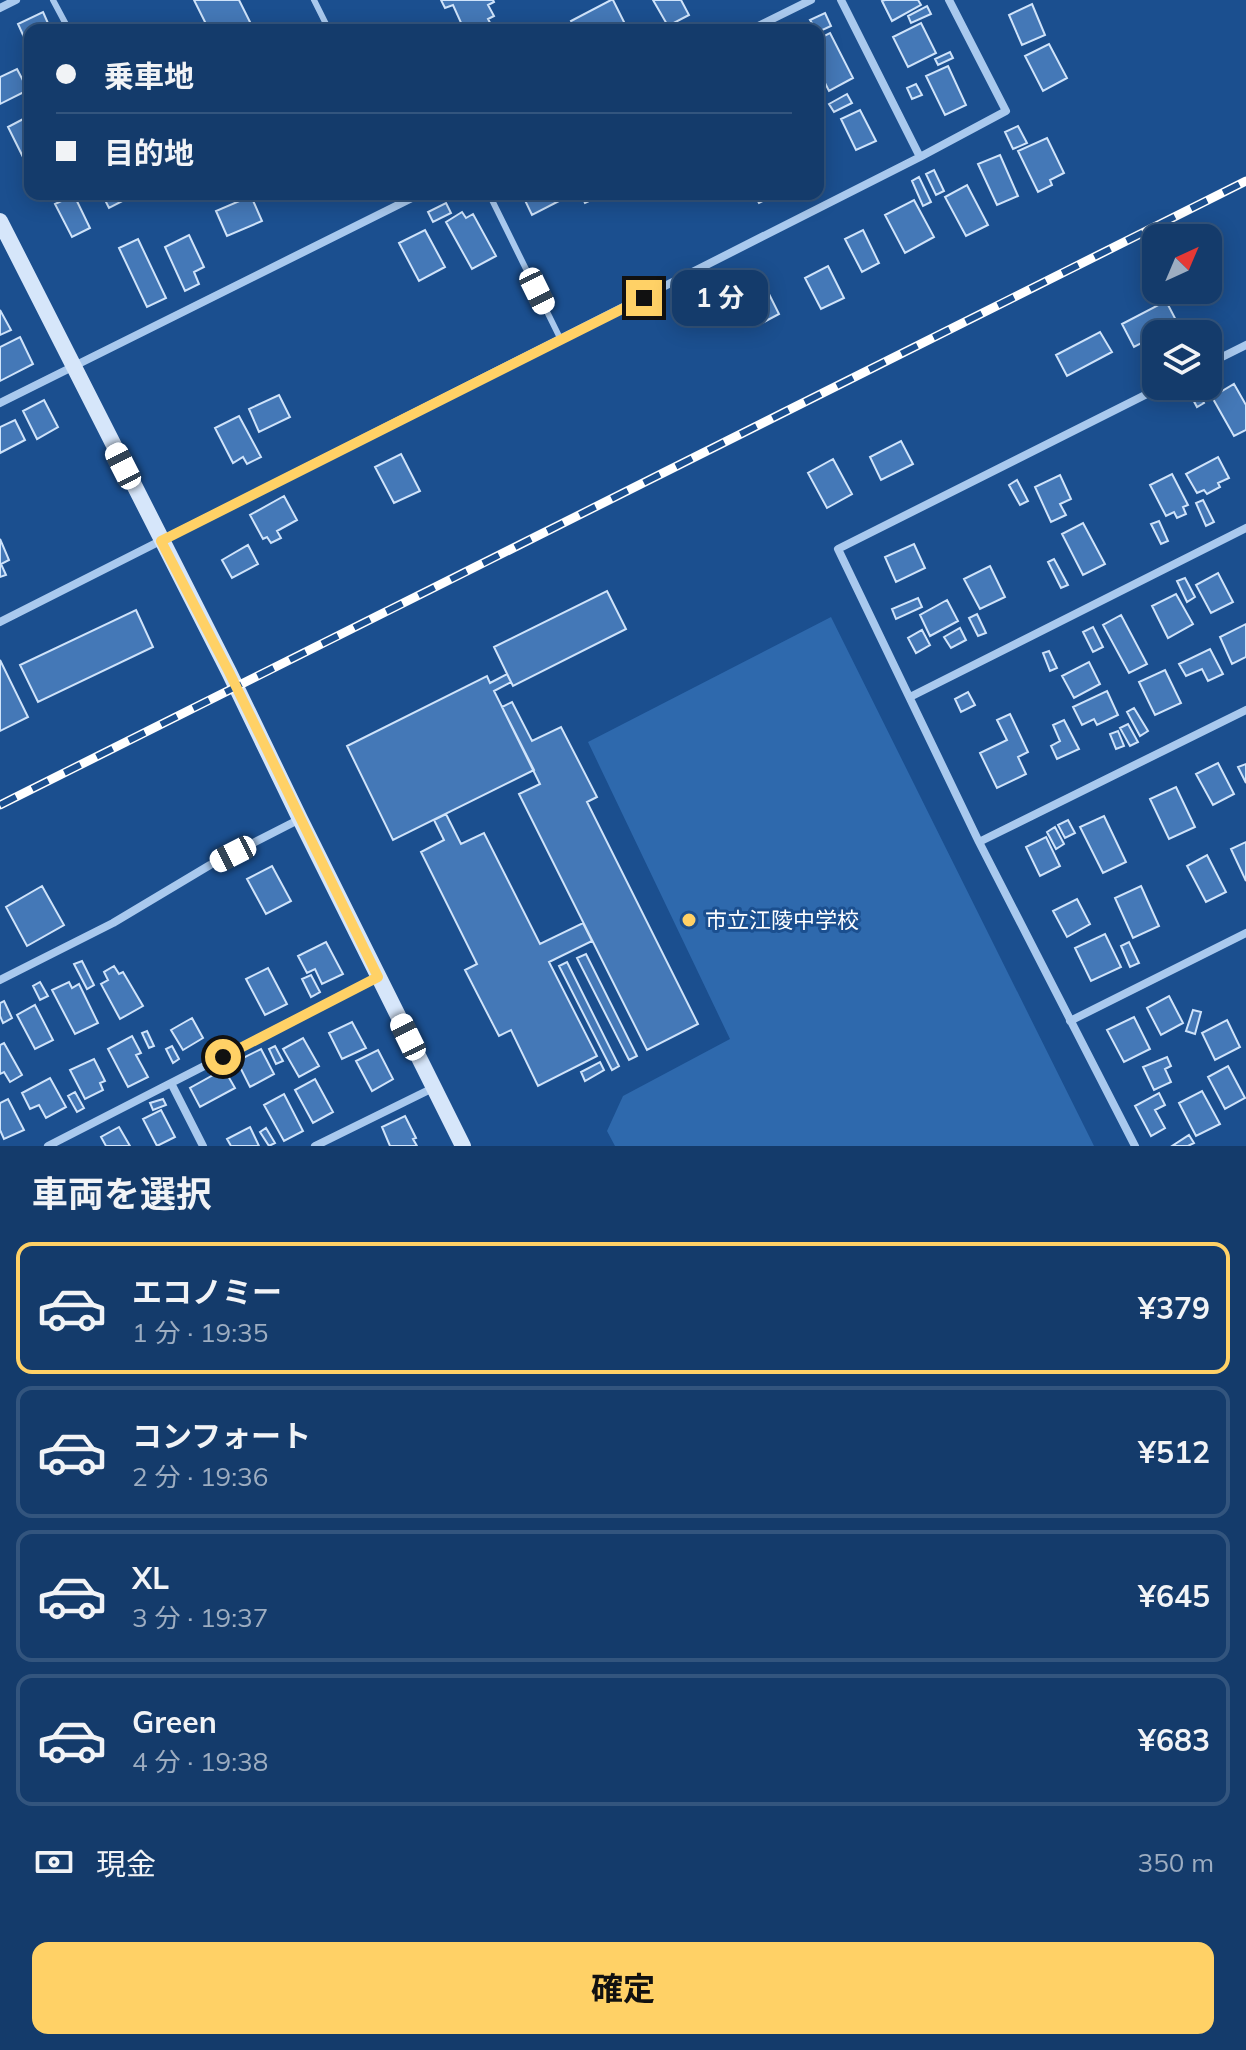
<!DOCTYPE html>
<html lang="ja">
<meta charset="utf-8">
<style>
:root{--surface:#143b6b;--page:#1d4271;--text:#f1f3f6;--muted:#9dadc1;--line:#33557e;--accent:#ffd166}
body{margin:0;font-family:Mulish,"Noto Sans JP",sans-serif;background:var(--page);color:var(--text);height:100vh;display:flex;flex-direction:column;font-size:30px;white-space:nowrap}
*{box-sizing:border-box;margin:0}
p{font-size:26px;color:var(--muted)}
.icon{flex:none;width:44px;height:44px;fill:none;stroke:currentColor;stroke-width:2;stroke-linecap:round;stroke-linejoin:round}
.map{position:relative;height:1146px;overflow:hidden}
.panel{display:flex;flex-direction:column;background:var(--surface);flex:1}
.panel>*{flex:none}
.guide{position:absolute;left:24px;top:24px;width:800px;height:176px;border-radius:16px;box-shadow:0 4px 20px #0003,0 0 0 2px var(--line);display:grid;align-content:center;height:176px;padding:0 32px;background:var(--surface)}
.needle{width:52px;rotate:44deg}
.fabs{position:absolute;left:1142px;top:224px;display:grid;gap:16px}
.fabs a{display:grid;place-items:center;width:80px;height:80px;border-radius:16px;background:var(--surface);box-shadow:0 4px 20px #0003,0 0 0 2px var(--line);font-size:40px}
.end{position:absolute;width:36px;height:36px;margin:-18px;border:10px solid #ffd166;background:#111;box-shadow:0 0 0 4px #111}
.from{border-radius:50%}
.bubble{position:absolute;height:56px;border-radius:16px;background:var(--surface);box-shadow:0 4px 20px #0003,0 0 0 2px var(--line);font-size:26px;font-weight:700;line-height:56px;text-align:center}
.car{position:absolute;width:24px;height:48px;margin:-24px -12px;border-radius:10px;box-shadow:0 0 6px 2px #0007;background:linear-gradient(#fff 24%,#345 0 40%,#fff 0 76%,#345 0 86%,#fff 0)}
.guide b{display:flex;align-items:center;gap:28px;height:76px;font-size:30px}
.guide b+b{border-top:2px solid var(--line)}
.guide i{width:20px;height:20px;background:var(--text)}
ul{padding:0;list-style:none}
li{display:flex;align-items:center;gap:24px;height:132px;margin:0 16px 12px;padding:0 16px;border:4px solid var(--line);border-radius:16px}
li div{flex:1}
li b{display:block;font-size:30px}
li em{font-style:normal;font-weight:700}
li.selected{border-color:var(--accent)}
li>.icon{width:72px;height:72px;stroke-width:1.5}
h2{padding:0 32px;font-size:36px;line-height:96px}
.pay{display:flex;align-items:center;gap:20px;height:88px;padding:0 32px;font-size:30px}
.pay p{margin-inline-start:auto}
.primary-button{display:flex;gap:16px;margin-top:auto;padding:16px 32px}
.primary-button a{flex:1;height:92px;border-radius:16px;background:var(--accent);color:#111;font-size:32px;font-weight:700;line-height:92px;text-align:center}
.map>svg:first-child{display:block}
.green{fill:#2e69ad}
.building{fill:#4478b7;stroke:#cfe3fa;stroke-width:2}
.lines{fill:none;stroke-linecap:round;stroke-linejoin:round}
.lane{stroke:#a9c9ee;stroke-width:6}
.street{stroke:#a9c9ee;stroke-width:8}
.secondary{stroke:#d6e6fa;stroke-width:16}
.rail-casing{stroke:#fff;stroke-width:9}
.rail{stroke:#1b4f8f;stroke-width:6;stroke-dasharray:18;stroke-linecap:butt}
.route{stroke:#ffd166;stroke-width:10}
.poi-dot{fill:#ffd166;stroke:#1b4f8f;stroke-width:3}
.labels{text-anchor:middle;stroke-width:6;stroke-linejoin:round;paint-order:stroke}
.poi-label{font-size:22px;fill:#fff;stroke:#1b4f8f;text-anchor:start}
</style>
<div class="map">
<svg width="1246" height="1146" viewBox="0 0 1246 1146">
<rect width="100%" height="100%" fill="#1b4f8f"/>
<path class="green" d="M 831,617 L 1094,1146 L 615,1146 L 607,1131 L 623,1096 L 730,1039 L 588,742 Z"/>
<path class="building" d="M 194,0 L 239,0 L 254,30 L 209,30 Z
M 441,0 L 493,0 L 494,2 L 488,5 L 494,16 L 488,19 L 494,30 L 458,30 L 463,27 L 453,5 L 445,8 Z
M 611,0 L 613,0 L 628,30 L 576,30 L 571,21 Z
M 653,0 L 681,0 L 689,15 L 668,26 Z
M 885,0 L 918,0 L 921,5 L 892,21 L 882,1 Z
M 1032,4 L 1045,35 L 1022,45 L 1009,15 Z
M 927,6 L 931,14 L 911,23 L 908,16 Z
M 43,12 L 51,30 L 30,30 L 29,48 L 18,24 Z
M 825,13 L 831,26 L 818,32 L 810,20 Z
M 921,23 L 936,53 L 908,67 L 893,37 Z
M 830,33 L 853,78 L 829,91 L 818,69 L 818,39 Z
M 1049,44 L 1067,78 L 1043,91 L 1025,56 Z
M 950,52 L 953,58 L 938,65 L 935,59 Z
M 948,66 L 966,105 L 945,115 L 926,76 Z
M 17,69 L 28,90 L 0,104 L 0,77 Z
M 916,84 L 922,95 L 912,99 L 907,88 Z
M 847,94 L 852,103 L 834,112 L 829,104 Z
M 860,110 L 876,141 L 856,150 L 841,119 Z
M 29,116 L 30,153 L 23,157 L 8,127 Z
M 1018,126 L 1027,143 L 1013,149 L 1005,132 Z
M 1047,138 L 1064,173 L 1050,180 L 1052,185 L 1038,192 L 1018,151 Z
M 1000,155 L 1018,196 L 997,205 L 978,164 Z
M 934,170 L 944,191 L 936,195 L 926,174 Z
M 919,177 L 931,202 L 923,206 L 912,181 Z
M 967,185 L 988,225 L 966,236 L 945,197 Z
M 102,194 L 136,194 L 109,208 Z
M 522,194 L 558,194 L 561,200 L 532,215 Z
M 581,194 L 604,194 L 585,203 Z
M 754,194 L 777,194 L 759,203 Z
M 74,195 L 90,228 L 72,237 L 55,204 Z
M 251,196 L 262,221 L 227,236 L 216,211 Z
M 914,200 L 934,237 L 905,253 L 885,215 Z
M 446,203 L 451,213 L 433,222 L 428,212 Z
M 462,212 L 466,218 L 473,214 L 496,256 L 472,269 L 446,222 Z
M 425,230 L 445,267 L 419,281 L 399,243 Z
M 863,230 L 879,263 L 862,272 L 845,239 Z
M 189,235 L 204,267 L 194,272 L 199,284 L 185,291 L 165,247 Z
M 138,239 L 166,298 L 147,307 L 119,248 Z
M 828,266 L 844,298 L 821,309 L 805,278 Z
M 764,284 L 779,314 L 762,323 L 747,293 Z
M 1166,301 L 1178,324 L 1134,347 L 1122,324 Z
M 0,310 L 11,330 L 0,335 Z
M 1100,332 L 1112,352 L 1067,376 L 1056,355 Z
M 20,337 L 33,364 L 0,381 L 0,347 Z
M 1234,384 L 1246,405 L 1246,430 L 1234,436 L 1212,397 Z
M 1195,388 L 1204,403 L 1197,407 L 1189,392 Z
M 279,395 L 290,417 L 259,432 L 249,409 Z
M 44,400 L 58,427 L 37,439 L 23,411 Z
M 239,416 L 261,457 L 247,464 L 243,457 L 233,463 L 215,428 Z
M 15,420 L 25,440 L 0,453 L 0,427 Z
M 901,441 L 913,464 L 881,480 L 870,457 Z
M 401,454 L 420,491 L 394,503 L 375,467 Z
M 1218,457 L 1229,478 L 1218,483 L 1220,487 L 1207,494 L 1204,490 L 1197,493 L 1186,474 Z
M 833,459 L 852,494 L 827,508 L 808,473 Z
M 1172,474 L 1188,505 L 1183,507 L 1186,514 L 1177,518 L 1174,512 L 1166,516 L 1150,485 Z
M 1060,475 L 1071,499 L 1060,504 L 1066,515 L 1051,522 L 1035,487 Z
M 1017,480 L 1028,501 L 1020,505 L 1009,485 Z
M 284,496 L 297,520 L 277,531 L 281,538 L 271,543 L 267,537 L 263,539 L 250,515 Z
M 1203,500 L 1214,522 L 1206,526 L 1196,503 Z
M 1159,521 L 1168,541 L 1161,544 L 1151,524 Z
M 1083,523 L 1105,564 L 1083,575 L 1062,534 Z
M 0,539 L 9,560 L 1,564 L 6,575 L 0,577 Z
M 914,544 L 925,568 L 896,582 L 885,557 Z
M 248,545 L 258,564 L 232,578 L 222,560 Z
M 1054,559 L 1068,585 L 1061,588 L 1048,562 Z
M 990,566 L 1005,597 L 980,609 L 964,579 Z
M 1218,573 L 1233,602 L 1211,613 L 1196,585 Z
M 1185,578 L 1195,597 L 1187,602 L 1177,581 Z
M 607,591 L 626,629 L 513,686 L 494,647 Z
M 1176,594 L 1193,624 L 1168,638 L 1152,606 Z
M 918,598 L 922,607 L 896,619 L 892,609 Z
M 947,600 L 958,621 L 930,636 L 920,615 Z
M 136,610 L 153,647 L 38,702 L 20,665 Z
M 977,614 L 986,633 L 978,636 L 969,618 Z
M 1121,615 L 1147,664 L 1129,673 L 1103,625 Z
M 1246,624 L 1246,657 L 1232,664 L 1220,637 Z
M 1093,627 L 1103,647 L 1093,652 L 1083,632 Z
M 960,628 L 966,640 L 951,648 L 944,637 Z
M 922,630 L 930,645 L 916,653 L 908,638 Z
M 1210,649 L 1223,674 L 1208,681 L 1202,669 L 1186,676 L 1179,664 Z
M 1049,651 L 1057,668 L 1050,671 L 1043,653 Z
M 0,660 L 28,717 L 0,731 Z
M 1089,662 L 1100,684 L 1074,698 L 1062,676 Z
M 1165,670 L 1181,703 L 1155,715 L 1139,682 Z
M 507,674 L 511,682 L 494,691 L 534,770 L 393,840 L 347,746 L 487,676 L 490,683 Z
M 1107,691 L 1118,715 L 1097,725 L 1094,719 L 1082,725 L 1073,707 Z
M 968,692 L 975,705 L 961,712 L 955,699 Z
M 512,702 L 532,741 L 561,727 L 597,797 L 587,802 L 698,1024 L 647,1050 L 519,794 L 540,784 L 502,707 Z
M 1134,708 L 1148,731 L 1140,736 L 1127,712 Z
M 1010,714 L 1028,752 L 1018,757 L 1026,774 L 997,788 L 980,753 L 1007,740 L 997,720 Z
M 1064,720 L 1079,749 L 1057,759 L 1051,746 L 1060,741 L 1053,725 Z
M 1128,724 L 1138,742 L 1130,746 L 1120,728 Z
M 1118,731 L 1124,746 L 1116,749 L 1110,734 Z
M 1218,763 L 1234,794 L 1213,805 L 1196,774 Z
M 1246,764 L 1246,783 L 1238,767 Z
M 1176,787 L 1195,827 L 1169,839 L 1150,799 Z
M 446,814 L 461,844 L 484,833 L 540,944 L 583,923 L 592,941 L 549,962 L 597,1056 L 538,1086 L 511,1030 L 499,1036 L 465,970 L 477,964 L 421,852 L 444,840 L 434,820 Z
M 1104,816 L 1126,862 L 1103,873 L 1080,827 Z
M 1068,820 L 1075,833 L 1065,838 L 1058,825 Z
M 1055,827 L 1064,844 L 1056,849 L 1047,832 Z
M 1046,837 L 1060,866 L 1040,876 L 1026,847 Z
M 1246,842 L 1246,881 L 1231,849 Z
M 1207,855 L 1226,892 L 1206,902 L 1187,866 Z
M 272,866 L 291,901 L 266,914 L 247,879 Z
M 42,886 L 64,925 L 27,946 L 6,907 Z
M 1141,886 L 1159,926 L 1133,938 L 1115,898 Z
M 1077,899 L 1090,924 L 1067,937 L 1053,911 Z
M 1105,934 L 1121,967 L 1091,981 L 1075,948 Z
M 326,942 L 343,974 L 322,984 L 315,969 L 307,973 L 298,956 Z
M 1129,942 L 1139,963 L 1130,967 L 1121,946 Z
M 586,954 L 637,1056 L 629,1060 L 577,958 Z
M 82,961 L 94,985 L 87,989 L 74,964 Z
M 567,962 L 619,1066 L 612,1070 L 559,966 Z
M 114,966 L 119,974 L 123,972 L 143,1006 L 120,1019 L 101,984 L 108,980 L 104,972 Z
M 268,968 L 287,1004 L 265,1015 L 246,979 Z
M 311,975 L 320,992 L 311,997 L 302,979 Z
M 40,982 L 48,996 L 40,1000 L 33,986 Z
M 69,982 L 72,988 L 79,984 L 98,1023 L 75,1034 L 52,990 Z
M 1169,996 L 1183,1023 L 1161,1035 L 1147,1008 Z
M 4,1001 L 12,1018 L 3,1023 L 0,1016 L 0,1003 Z
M 35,1005 L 53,1040 L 35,1049 L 17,1015 Z
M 1193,1010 L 1201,1012 L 1195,1034 L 1186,1031 Z
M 1134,1017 L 1150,1049 L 1124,1062 L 1107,1030 Z
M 192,1018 L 203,1038 L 183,1050 L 171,1030 Z
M 1227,1020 L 1240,1047 L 1215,1060 L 1202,1033 Z
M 352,1022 L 366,1048 L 342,1059 L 329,1033 Z
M 147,1031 L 154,1046 L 149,1048 L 142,1033 Z
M 132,1036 L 141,1053 L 136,1055 L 148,1077 L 128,1087 L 108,1049 Z
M 303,1038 L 319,1066 L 299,1077 L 283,1049 Z
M 4,1043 L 22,1075 L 10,1082 L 4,1072 L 0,1074 L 0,1045 Z
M 172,1046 L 179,1059 L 173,1063 L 166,1049 Z
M 275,1046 L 283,1061 L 276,1064 L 269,1049 Z
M 261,1049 L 274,1074 L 250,1087 L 237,1061 Z
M 378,1050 L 393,1079 L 372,1091 L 356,1061 Z
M 1167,1057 L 1171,1066 L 1165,1069 L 1171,1082 L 1154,1090 L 1143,1067 Z
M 94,1059 L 105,1081 L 100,1083 L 103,1090 L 85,1099 L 70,1070 Z
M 600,1062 L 604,1070 L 585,1081 L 581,1072 Z
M 1228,1066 L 1245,1098 L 1225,1109 L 1208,1077 Z
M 224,1069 L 235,1088 L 200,1107 L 190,1088 Z
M 50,1078 L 66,1107 L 46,1118 L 39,1105 L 30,1109 L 22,1093 Z
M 315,1079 L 333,1112 L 313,1123 L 295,1090 Z
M 1202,1091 L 1220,1124 L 1196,1136 L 1179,1103 Z
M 75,1092 L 84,1108 L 77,1112 L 68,1096 Z
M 1159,1093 L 1165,1105 L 1155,1110 L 1165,1128 L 1151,1136 L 1135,1106 Z
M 284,1094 L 303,1131 L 284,1141 L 264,1105 Z
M 8,1099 L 24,1130 L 4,1139 L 0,1130 L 0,1103 Z
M 163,1099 L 166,1105 L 153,1110 L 150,1103 Z
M 161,1110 L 175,1137 L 157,1146 L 143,1119 Z
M 405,1116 L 416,1138 L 413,1139 L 417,1146 L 390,1146 L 382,1127 Z
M 119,1127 L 130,1146 L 106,1146 L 101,1137 Z
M 250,1127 L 259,1146 L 231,1146 L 227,1139 Z
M 266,1128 L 275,1143 L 269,1146 L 260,1132 Z
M 1189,1135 L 1194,1143 L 1188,1146 L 1172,1146 Z"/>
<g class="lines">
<path class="lane" d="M 53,0 L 69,30
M 314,0 L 329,30
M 489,194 L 561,340"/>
<path class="street" d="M 0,8 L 16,0
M 750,30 L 811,0
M 920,157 L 1006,111 L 949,0
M 1208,364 L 1246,345
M 0,403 L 420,194
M 0,622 L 920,157 L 841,0
M 910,697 L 1246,528
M 979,842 L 1246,710
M 0,980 L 113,923 L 210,865 L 300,819
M 1070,1021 L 1246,933
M 171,1083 L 203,1146
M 48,1146 L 378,977
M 315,1146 L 433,1088
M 1135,1146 L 979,842 L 838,549 L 1163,386"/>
<path class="secondary" d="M 0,221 L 229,672 L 300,819 L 463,1146"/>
<defs>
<path id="rail" d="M 0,805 L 1246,181"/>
</defs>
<use href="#rail" class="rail-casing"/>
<use href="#rail" class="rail"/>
</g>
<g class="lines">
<path class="route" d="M 223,1057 L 378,977 L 229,672 L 161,541 L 644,298"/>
</g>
<circle class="poi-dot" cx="689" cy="920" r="8"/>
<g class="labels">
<g class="poi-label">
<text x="705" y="928">市立江陵中学校</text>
</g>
</g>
</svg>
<div class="fabs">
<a><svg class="needle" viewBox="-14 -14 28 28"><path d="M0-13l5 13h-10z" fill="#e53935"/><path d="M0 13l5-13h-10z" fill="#9dadc1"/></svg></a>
<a><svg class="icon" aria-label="layers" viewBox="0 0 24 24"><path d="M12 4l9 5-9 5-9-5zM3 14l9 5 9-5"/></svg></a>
</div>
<i class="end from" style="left:223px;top:1057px"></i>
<i class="end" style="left:644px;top:298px"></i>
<div class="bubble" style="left:672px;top:270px;width:96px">1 分</div>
<i class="car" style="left:537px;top:291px;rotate:154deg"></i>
<i class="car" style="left:123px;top:466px;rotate:333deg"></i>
<i class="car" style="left:233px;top:854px;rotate:243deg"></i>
<i class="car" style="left:408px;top:1037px;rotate:334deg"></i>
<div class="guide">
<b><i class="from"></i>乗車地</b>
<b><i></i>目的地</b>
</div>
</div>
<section class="panel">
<h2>車両を選択</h2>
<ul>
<li class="selected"><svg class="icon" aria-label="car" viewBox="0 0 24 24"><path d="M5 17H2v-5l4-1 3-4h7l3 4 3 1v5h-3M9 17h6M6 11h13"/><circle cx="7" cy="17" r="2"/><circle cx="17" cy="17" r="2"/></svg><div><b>エコノミー</b><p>1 分 · 19:35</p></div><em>¥379</em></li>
<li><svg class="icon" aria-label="car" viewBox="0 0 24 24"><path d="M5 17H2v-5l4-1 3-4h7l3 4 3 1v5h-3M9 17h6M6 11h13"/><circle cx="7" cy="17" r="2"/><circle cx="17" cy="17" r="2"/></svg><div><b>コンフォート</b><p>2 分 · 19:36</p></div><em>¥512</em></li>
<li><svg class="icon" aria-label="car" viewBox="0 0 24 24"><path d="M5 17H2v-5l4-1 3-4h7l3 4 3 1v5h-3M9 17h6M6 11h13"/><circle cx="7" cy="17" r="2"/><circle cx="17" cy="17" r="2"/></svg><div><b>XL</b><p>3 分 · 19:37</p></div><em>¥645</em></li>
<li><svg class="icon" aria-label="car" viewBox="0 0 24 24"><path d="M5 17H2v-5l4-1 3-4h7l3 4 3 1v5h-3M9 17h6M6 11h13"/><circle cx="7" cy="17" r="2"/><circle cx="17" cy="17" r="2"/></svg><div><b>Green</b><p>4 分 · 19:38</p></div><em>¥683</em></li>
</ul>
<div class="pay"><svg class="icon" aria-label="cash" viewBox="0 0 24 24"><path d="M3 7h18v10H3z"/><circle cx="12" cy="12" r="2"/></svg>現金<p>350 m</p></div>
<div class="primary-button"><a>確定</a></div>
</section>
